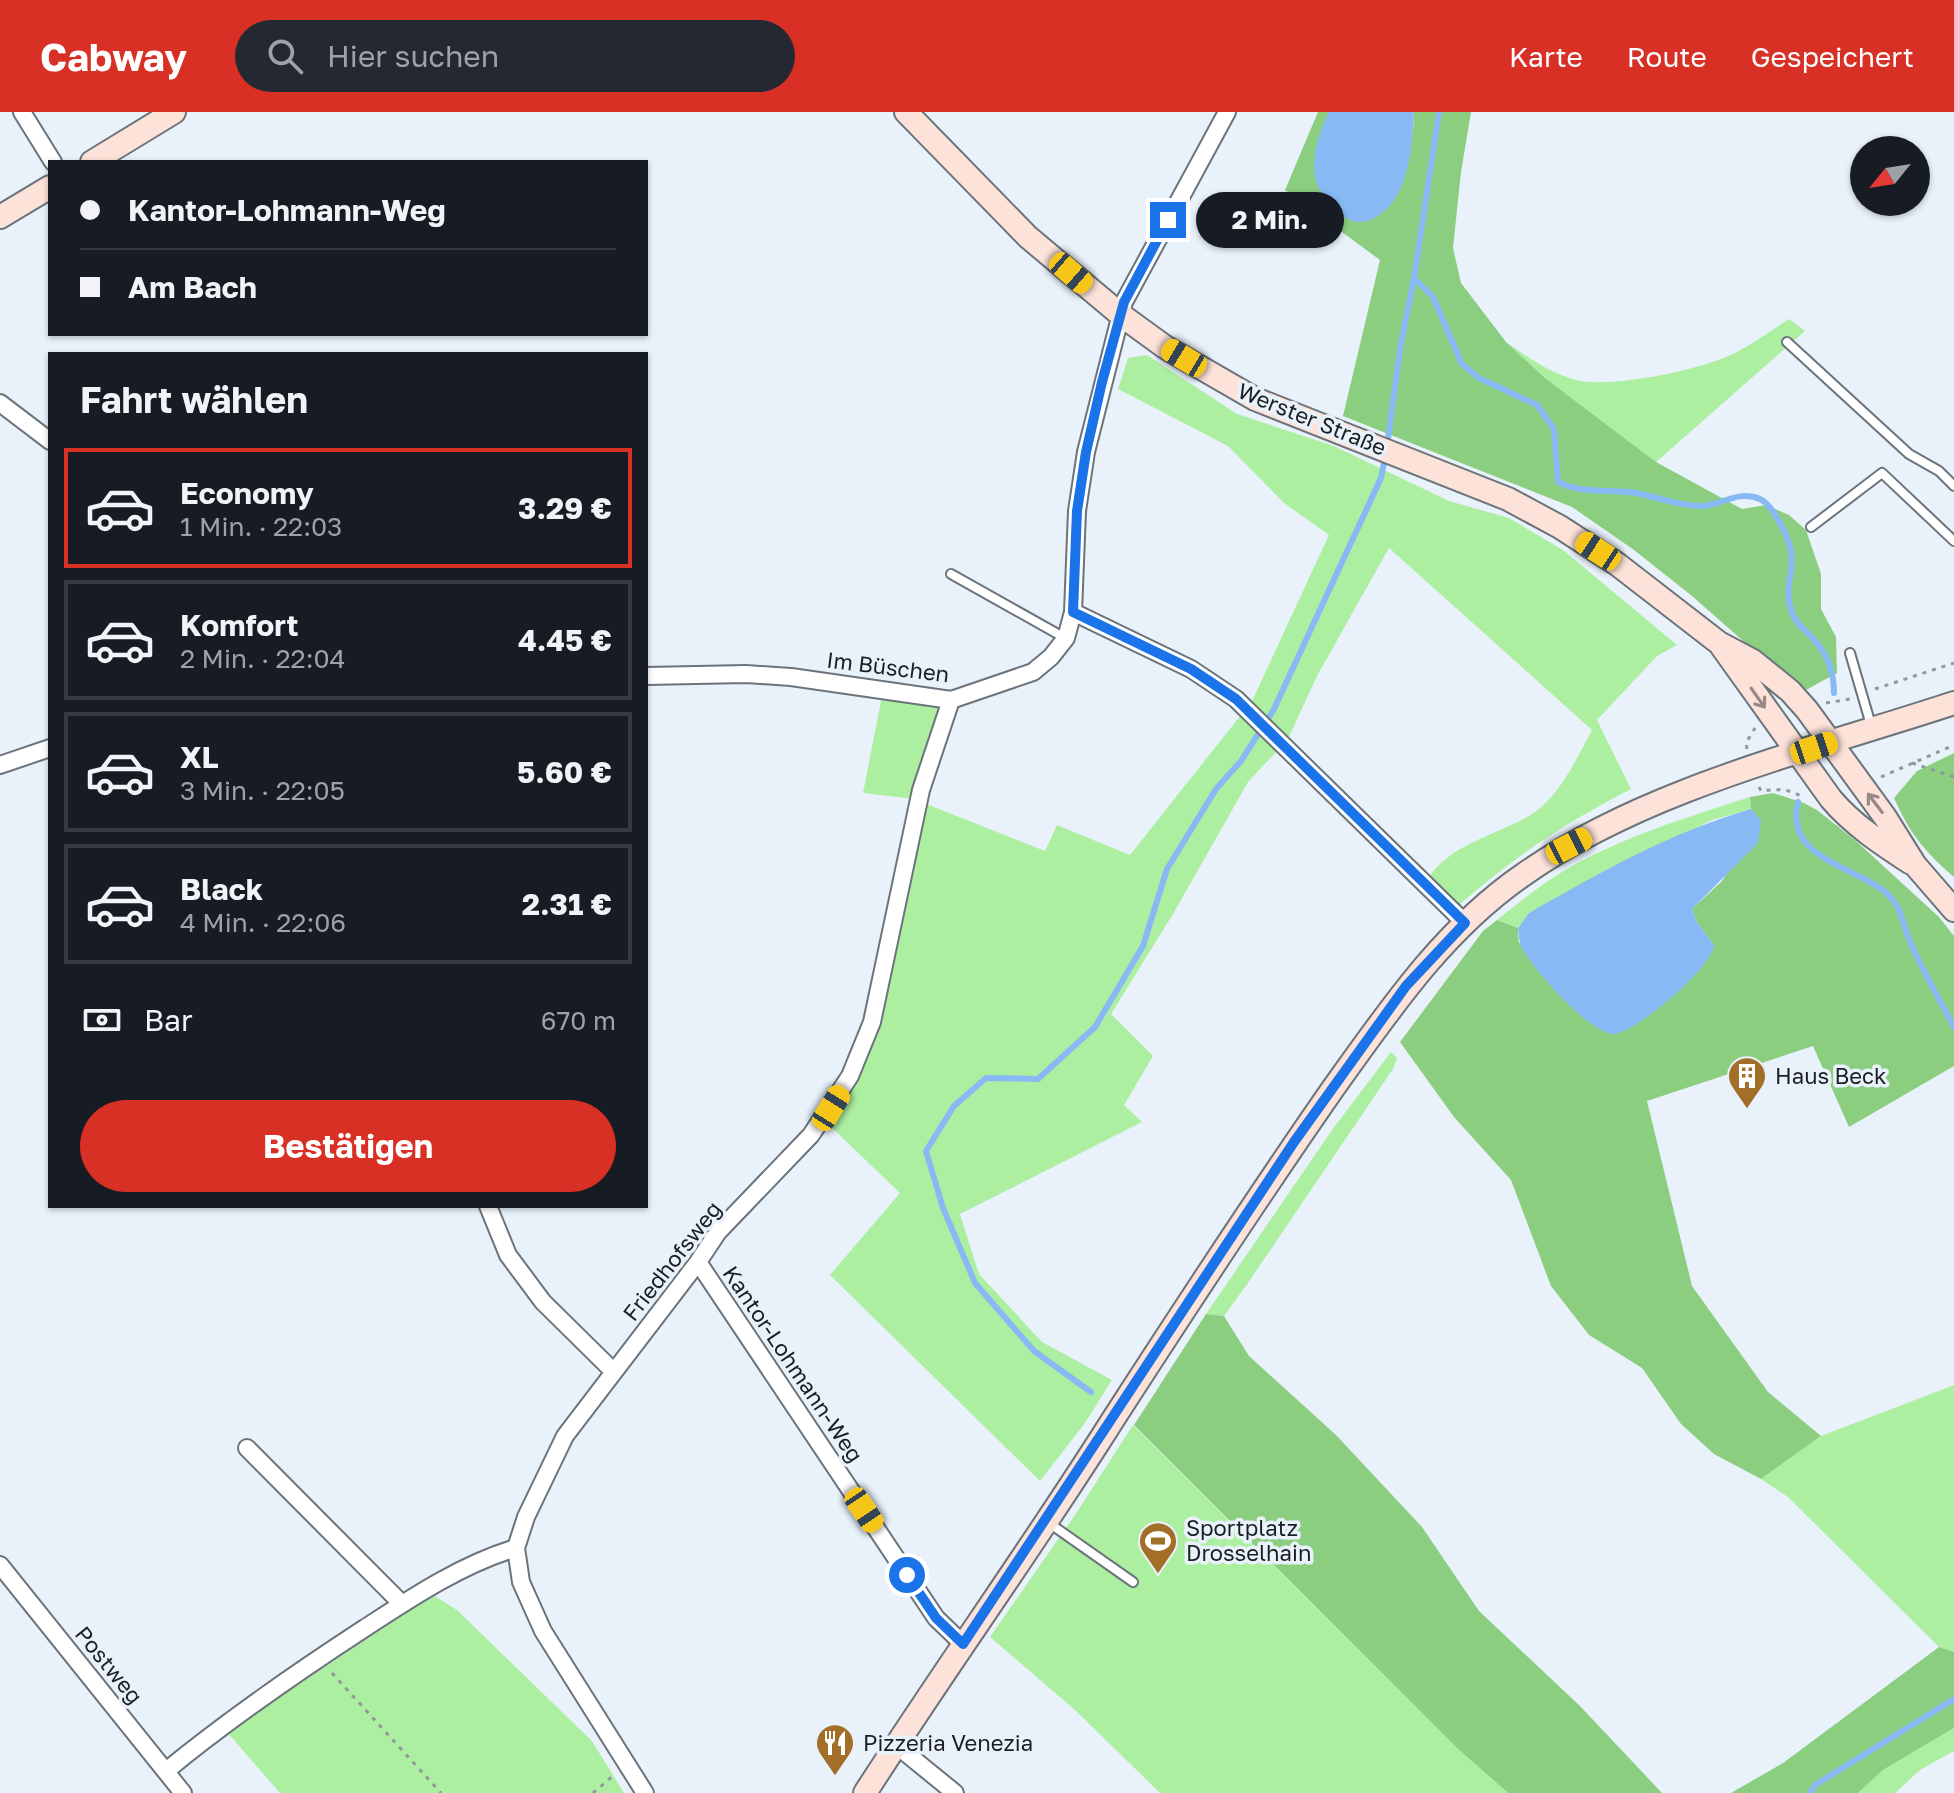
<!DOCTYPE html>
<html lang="de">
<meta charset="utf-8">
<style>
:root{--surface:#171b24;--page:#242831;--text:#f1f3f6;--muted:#9ea1a6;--line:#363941;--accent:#d93025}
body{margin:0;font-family:"Golos Text",sans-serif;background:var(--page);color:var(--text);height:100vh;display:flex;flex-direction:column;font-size:30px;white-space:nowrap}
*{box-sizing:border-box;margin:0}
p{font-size:26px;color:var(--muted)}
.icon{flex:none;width:44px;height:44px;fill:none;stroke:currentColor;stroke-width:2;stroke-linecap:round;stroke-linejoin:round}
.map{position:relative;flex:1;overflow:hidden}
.details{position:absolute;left:48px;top:240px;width:600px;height:856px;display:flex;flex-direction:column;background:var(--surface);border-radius:0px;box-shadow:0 2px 6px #0004}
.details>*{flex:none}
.banner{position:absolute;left:48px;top:48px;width:600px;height:176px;border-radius:0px;box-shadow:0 2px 6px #0004;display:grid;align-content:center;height:176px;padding:0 32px;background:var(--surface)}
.needle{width:52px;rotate:240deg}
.controls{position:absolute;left:1850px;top:24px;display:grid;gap:16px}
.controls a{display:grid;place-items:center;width:80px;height:80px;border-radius:50%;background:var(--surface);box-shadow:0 2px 6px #0004;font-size:40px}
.end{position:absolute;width:36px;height:36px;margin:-18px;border:10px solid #1a73e8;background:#fff;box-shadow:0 0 0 4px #fff}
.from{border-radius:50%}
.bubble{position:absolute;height:56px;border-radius:28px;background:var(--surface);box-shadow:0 2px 6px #0004;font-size:26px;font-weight:700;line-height:56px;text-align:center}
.car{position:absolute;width:24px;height:48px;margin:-24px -12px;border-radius:10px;box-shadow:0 0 6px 2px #0007;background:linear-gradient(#f5c518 24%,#345 0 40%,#f5c518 0 76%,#345 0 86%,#f5c518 0)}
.banner b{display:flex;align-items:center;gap:28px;height:76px;font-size:30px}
.banner b+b{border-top:2px solid var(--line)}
.banner i{width:20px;height:20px;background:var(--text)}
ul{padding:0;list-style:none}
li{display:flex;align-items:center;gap:24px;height:120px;margin:0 16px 12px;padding:0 16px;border:4px solid var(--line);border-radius:0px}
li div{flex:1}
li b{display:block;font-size:30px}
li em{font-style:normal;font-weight:700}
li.selected{border-color:var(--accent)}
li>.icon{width:72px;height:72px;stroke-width:1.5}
h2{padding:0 32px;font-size:36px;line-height:96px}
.pay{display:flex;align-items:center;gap:20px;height:88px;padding:0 32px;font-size:30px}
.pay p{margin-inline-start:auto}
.primary-button{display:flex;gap:16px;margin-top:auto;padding:16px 32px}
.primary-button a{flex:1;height:92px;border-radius:48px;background:var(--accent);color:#fff;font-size:32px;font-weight:700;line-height:92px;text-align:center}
header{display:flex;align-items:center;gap:48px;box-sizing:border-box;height:112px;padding:0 40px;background:var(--accent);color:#fff}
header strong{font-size:38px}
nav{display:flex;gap:44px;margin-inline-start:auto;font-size:28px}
.search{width:560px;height:72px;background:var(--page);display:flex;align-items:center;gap:20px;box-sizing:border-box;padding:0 28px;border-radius:44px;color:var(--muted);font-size:30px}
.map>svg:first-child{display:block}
.green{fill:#adefa1}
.forest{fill:#8cce80}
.water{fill:#87baf5}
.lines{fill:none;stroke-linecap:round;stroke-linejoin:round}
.stream{stroke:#87baf5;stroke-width:6}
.lane-casing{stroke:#6b737b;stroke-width:12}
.street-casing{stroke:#6b737b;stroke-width:20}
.secondary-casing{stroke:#6b737b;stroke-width:26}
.path{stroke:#91979e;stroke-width:3;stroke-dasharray:4 6;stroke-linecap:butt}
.lane{stroke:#fff;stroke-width:8}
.street{stroke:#fff;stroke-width:16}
.secondary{stroke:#fce2d8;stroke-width:22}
.oneway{stroke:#978a86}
.route{stroke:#1a73e8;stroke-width:10}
.labels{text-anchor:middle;stroke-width:7;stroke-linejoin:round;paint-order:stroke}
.street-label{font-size:22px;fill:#1b1e22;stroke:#e9f2fb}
.poi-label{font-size:22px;fill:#1b1e22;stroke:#e9f2fb;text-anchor:start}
</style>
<header>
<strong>Cabway</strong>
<div class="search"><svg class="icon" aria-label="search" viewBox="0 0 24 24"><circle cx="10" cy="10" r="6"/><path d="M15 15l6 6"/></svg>Hier suchen</div>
<nav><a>Karte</a><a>Route</a><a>Gespeichert</a></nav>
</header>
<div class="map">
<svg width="1954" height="1681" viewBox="0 0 1954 1681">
<rect width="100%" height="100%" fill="#e9f2fb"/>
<path class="green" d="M 1789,207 L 1805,219 L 1656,350 L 1545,266 L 1506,230 C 1528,245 1549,261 1576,268 C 1611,277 1705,257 1737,240 C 1755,230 1772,218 1789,207 Z
M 1147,243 L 1237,302 L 1334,334 L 1449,389 L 1509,406 L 1563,438 L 1677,533 L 1657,544 L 1597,608 L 1631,677 C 1565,711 1515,744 1459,793 L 1429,765 C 1454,729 1501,723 1535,700 C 1561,681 1577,646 1592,618 L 1389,436 L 1317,564 L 1288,627 L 1248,670 L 1173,802 L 1111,902 L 1153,944 L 1124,993 L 1142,1010 L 960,1102 L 979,1162 L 1042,1230 L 1112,1268 L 1085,1311 L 1040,1369 L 830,1163 L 900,1081 L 828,1012 L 856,967 L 915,687 L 863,681 L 882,584 L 947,592 L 916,688 L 1045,739 L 1057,713 L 1130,743 L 1252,589 L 1329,423 L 1284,391 L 1228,334 L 1118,277 L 1128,246 Z
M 1750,685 L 1751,697 L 1712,708 L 1529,801 L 1518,816 L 1497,808 C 1524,786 1552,764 1583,748 C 1636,721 1693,703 1750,685 Z
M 1391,940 L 1397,946 L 1393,957 L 1248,1171 L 1224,1204 L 1206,1202 L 1332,1018 Z
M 1954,1273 L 1954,1540 L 1939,1535 L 1788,1385 L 1761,1367 L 1821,1324 Z
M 1133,1313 L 1457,1636 L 1508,1681 L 1160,1681 L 1075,1598 L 990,1525 L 1077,1400 Z
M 433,1483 L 457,1498 L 592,1629 L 624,1681 L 280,1681 L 227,1620 Z
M 1954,1616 L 1954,1639 L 1920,1658 L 1895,1681 L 1858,1681 L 1883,1658 Z"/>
<path class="forest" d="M 1318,0 L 1329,0 C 1317,25 1315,45 1317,72 L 1413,18 L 1414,0 L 1471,0 L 1461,60 L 1453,136 L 1461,171 L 1506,230 L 1545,266 L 1656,350 L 1742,397 L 1766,393 L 1789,403 L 1806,418 L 1821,462 L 1821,497 L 1836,525 L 1837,561 L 1806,578 L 1791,571 L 1692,484 L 1634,438 L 1572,395 L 1343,304 L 1380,148 L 1285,78 Z
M 1954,641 L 1954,765 C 1925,740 1910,722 1894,686 L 1917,659 Z
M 1773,681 L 1804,691 L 1817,698 L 1856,729 L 1939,805 L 1954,824 L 1954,954 L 1849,1015 L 1813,934 L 1647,989 L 1692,1174 L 1768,1280 L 1821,1324 L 1761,1367 L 1714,1342 L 1681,1312 L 1642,1256 L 1589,1223 L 1551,1174 L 1511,1068 L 1454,1005 L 1400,930 L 1483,819 L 1497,808 L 1518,816 L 1519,831 L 1714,833 L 1696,809 L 1692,797 L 1722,769 L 1761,709 L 1751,697 L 1750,685 Z
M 1206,1202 L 1224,1204 L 1249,1244 L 1336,1323 L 1422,1415 L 1479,1499 L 1580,1594 L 1662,1681 L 1508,1681 L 1457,1636 L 1134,1313 Z
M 1939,1535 L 1954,1540 L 1954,1616 L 1883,1658 L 1858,1681 L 1731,1681 L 1783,1651 Z"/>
<path class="water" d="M 1329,0 L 1414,0 C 1412,28 1411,60 1396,85 C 1388,99 1368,116 1350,108 C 1344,106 1337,96 1332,92 C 1327,87 1319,79 1317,72 C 1309,49 1319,20 1329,0 Z
M 1751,697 L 1761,708 L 1758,731 L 1692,797 L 1696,809 L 1714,833 C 1713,855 1637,920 1614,922 C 1591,923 1531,856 1521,834 C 1519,829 1519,823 1518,816 L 1529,801 C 1601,760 1671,720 1751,697 Z"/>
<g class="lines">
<path class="stream" d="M 1439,0 L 1414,166 L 1433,185 L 1462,252 L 1479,266 L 1537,293 L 1554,317 L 1558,370 C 1582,382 1609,377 1636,381 C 1658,385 1679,394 1701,394 C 1718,395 1738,377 1760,387 C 1771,392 1780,411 1785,421 C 1801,455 1782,468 1791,498 C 1795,512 1808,520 1817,531 C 1829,546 1834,562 1834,581
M 1387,334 L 1400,237 L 1414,166
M 1798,690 C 1784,745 1852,754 1884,779 C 1902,794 1901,807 1909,827 C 1921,857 1939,886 1954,915
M 1091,1280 L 1034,1239 L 975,1171 L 943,1096 L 926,1039 L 954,994 L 986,966 L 1038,967 L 1095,915 L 1143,834 L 1167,757 L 1216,677 L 1241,649 L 1274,597 L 1381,366 L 1385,345
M 1810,1681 L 1815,1673 L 1954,1587"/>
<defs>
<path id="lane" d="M 1787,230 L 1909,342 L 1939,359 L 1954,374
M 1811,415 L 1882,361 L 1954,429
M 951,462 L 1065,526
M 1850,541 L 1871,613
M 1049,1411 L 1133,1470"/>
<path id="street" d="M 22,0 L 53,50
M 0,291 L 50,329
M 1073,500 L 1191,557 L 1236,587 L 1465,811
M 646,564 L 746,562 L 791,565 L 951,588 L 1033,560 L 1051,545 L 1066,526 L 1073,500 L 1077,399 L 1086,340 L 1124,190 L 1227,0
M 0,653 L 50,636
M 488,1094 L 508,1143 L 543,1190 L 614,1260
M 698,1150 L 936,1506 L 963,1532
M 247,1336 L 402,1492
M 516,1436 L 521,1470 L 543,1519 L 645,1681
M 0,1453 L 183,1681
M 896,1633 L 955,1681
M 166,1659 C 229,1607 296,1561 365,1516 C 411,1486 462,1452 516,1436 L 526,1405 L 565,1324 L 698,1150 L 718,1120 L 811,1023 L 850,964 L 872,910 L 921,678 L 951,588"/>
<path id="secondary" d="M 906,0 L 1028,125 L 1121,203 L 1165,235 L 1255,287 L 1508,387 L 1560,415 L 1617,452 L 1719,531 L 1753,549 L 1790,579 L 1807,598 L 1885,705 L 1915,753 L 1954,798
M 92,50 L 174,0
M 0,105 L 50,75
M 1722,535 L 1831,687 C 1853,713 1882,732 1911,751
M 865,1681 C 946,1555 1034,1433 1114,1306 C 1185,1196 1257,1086 1332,978 C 1388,900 1442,819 1523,763 C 1646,676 1812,638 1954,591"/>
</defs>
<use href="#lane" class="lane-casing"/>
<use href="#street" class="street-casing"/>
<use href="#secondary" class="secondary-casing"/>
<path class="path" d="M 1875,577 L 1954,551
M 1826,591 L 1850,587
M 1747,637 L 1746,631 L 1755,616
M 1912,651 L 1954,665
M 1881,665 L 1954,633
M 1759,675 L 1761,679 C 1775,677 1789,676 1802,685
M 332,1561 L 441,1681
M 593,1681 L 614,1663"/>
<use href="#lane" class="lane"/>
<use href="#street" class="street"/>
<use href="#secondary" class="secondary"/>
</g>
<defs><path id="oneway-shaft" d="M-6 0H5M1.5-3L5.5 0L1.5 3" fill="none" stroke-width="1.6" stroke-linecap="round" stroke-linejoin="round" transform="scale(2)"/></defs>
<g class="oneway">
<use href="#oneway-shaft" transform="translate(1758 586) rotate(55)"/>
<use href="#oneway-shaft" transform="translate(1875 691) rotate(-127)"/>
</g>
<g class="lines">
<path class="route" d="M 907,1463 L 936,1506 L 963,1532 L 1294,1030 L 1406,874 L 1465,811 L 1236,587 L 1191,557 L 1073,500 L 1077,399 L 1086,340 L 1102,270 L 1124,190 L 1168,108"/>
</g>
<defs>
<symbol id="building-pin" viewBox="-11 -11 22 30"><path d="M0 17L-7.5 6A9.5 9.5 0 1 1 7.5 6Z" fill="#a36e27" stroke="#e9f2fb"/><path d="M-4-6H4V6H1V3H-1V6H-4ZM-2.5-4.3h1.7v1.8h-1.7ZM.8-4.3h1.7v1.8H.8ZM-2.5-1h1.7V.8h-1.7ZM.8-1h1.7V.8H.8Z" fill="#fff"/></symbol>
<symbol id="stadium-pin" viewBox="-11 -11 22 30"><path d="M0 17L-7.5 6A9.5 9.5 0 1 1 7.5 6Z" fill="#a36e27" stroke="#e9f2fb"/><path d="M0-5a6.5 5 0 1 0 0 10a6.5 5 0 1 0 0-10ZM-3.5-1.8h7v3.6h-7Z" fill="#fff"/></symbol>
<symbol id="restaurant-pin" viewBox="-11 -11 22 30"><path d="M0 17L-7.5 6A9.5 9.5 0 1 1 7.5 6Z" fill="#a36e27" stroke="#e9f2fb"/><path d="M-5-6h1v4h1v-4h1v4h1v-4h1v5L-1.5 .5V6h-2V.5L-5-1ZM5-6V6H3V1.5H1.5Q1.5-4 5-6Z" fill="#fff"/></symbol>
</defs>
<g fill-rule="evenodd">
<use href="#building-pin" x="1725" y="942" width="44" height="60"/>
<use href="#stadium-pin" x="1136" y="1407" width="44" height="60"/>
<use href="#restaurant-pin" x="813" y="1609" width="44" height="60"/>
</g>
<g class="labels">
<g class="street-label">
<text transform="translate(1312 307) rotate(22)" y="8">Werster Straße</text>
<text transform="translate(888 555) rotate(7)" y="8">Im Büschen</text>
<text transform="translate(672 1149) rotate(-52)" y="8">Friedhofsweg</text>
<text transform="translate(793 1252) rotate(56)" y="8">Kantor-Lohmann-Weg</text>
<text transform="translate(109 1553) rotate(51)" y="8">Postweg</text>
</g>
<g class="poi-label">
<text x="1775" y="972">Haus Beck</text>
<text x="1186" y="1424">Sportplatz<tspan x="1186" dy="25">Drosselhain</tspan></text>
<text x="863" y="1639">Pizzeria Venezia</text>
</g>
</g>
</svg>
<div class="controls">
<a><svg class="needle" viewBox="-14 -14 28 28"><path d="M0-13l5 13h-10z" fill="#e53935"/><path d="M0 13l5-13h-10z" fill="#9ea1a6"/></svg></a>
</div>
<i class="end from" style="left:907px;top:1463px"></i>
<i class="end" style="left:1168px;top:108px"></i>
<div class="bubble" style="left:1196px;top:80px;width:148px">2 Min.</div>
<i class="car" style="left:1071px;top:161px;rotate:131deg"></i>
<i class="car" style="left:1184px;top:246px;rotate:301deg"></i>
<i class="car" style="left:1598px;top:439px;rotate:303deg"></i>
<i class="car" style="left:1814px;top:636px;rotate:72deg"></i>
<i class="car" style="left:1569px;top:734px;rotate:63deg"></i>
<i class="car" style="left:831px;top:996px;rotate:32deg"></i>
<i class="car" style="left:864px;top:1398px;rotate:146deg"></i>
<div class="banner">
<b><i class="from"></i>Kantor-Lohmann-Weg</b>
<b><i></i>Am Bach</b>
</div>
<section class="details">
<h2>Fahrt wählen</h2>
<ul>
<li class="selected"><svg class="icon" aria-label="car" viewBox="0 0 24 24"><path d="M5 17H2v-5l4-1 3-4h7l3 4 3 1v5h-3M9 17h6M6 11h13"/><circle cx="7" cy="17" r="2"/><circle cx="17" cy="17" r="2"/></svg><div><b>Economy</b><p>1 Min. · 22:03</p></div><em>3.29 €</em></li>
<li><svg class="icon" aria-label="car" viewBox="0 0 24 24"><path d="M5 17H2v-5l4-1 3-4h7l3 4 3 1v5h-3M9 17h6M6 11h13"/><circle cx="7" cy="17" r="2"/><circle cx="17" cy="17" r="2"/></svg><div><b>Komfort</b><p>2 Min. · 22:04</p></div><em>4.45 €</em></li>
<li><svg class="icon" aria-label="car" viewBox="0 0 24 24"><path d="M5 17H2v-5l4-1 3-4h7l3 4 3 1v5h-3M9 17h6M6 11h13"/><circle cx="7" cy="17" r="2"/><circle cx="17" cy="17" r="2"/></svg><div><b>XL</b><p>3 Min. · 22:05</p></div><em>5.60 €</em></li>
<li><svg class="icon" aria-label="car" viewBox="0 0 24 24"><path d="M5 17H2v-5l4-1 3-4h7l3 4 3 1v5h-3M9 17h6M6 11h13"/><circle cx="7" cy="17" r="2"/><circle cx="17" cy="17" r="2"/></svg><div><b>Black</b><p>4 Min. · 22:06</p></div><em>2.31 €</em></li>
</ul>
<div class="pay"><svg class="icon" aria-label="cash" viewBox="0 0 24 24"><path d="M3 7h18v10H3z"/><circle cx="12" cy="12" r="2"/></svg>Bar<p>670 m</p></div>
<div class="primary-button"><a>Bestätigen</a></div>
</section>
</div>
